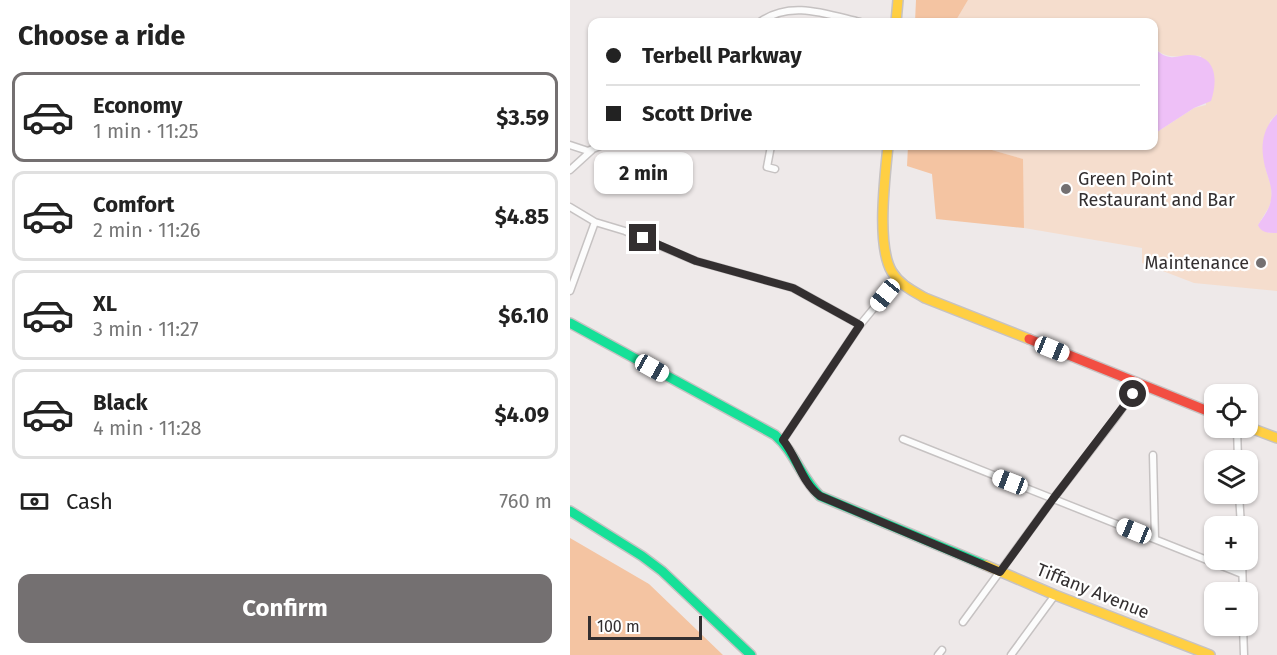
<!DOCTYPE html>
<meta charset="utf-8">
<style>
:root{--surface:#fff;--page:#f2f2f2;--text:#222;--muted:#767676;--line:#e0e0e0;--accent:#747071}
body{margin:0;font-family:"Fira Sans",sans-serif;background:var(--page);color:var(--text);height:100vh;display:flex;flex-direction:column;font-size:22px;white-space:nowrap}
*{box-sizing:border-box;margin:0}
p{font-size:20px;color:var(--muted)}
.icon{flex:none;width:33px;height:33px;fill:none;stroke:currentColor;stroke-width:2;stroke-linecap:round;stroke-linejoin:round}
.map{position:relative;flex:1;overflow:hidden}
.details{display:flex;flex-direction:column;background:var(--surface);width:570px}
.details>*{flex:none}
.guide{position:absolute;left:18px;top:18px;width:570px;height:132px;border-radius:12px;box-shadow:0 2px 4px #0004;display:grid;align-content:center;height:132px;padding:0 18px;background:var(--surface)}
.buttons{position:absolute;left:634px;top:384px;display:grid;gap:12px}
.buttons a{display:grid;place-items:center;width:54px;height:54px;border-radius:12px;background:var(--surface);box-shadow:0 2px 4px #0004;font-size:30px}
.scale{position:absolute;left:18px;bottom:15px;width:114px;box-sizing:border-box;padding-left:6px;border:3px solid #332f30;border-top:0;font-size:16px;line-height:21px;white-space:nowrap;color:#332f30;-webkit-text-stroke:4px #fff;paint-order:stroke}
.end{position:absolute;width:27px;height:27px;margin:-14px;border:8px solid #332f30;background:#fff;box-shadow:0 0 0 3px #fff}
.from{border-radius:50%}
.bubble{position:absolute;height:42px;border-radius:12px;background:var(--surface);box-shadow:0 2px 4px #0004;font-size:20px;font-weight:700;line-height:42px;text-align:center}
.car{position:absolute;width:18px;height:36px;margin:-18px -9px;border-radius:8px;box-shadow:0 0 4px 2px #0007;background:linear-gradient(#fff 24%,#345 0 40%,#fff 0 76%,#345 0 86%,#fff 0)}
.guide b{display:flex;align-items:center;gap:21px;height:57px;font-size:22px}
.guide b+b{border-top:2px solid var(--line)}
.guide i{width:15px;height:15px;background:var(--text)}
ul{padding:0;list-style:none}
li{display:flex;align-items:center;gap:18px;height:90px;margin:0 12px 9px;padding:0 6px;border:3px solid var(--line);border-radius:12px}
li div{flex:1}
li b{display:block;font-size:22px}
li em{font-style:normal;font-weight:700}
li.on{border-color:var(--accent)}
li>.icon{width:54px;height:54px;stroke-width:1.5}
h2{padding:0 18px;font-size:27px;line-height:72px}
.pay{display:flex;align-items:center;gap:15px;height:66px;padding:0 18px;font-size:22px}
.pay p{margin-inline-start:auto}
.button{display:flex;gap:12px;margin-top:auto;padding:12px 18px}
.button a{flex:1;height:69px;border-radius:12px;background:var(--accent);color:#fff;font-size:24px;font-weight:700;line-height:69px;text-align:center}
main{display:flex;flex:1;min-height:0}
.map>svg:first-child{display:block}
.green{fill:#f5ddcd}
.forest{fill:#f4c4a2}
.water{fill:#eec0f7}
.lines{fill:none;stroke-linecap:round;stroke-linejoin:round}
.street-casing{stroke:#c6c2c2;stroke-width:9}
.fast-casing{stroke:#c6c2c2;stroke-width:12}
.slow-casing{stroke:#c6c2c2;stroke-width:12}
.jam-casing{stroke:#c6c2c2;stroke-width:12}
.street{stroke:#fcfcfc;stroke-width:6}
.fast{stroke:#16e098;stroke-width:9}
.slow{stroke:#ffcf43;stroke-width:9}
.jam{stroke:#f24e42;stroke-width:9}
.route{stroke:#332f30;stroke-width:8}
.poi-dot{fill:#747071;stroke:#fff;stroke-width:2}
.labels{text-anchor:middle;stroke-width:4.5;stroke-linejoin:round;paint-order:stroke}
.poi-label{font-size:18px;fill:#332f30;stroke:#fff;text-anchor:start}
.street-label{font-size:18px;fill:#332f30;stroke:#fff}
</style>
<main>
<section class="details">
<h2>Choose a ride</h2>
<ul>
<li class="on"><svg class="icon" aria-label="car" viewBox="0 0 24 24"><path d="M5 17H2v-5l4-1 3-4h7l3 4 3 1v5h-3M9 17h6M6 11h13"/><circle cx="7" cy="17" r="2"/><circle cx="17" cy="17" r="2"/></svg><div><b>Economy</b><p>1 min · 11:25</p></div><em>$3.59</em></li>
<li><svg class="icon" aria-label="car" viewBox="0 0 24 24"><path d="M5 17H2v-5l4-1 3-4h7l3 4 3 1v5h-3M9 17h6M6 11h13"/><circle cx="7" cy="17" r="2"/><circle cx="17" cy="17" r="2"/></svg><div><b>Comfort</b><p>2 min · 11:26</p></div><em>$4.85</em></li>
<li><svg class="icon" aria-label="car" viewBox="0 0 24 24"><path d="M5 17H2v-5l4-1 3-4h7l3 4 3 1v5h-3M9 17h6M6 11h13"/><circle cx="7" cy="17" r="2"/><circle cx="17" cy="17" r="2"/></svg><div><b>XL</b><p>3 min · 11:27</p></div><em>$6.10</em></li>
<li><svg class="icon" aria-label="car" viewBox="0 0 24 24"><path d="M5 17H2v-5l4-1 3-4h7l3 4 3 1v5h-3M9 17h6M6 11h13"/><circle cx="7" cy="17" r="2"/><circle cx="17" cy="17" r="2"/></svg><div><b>Black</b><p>4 min · 11:28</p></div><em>$4.09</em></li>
</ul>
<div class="pay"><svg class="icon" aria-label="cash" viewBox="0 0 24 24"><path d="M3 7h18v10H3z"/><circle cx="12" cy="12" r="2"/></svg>Cash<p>760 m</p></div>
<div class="button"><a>Confirm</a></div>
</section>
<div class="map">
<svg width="707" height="655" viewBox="0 0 707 655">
<rect width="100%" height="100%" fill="#eee9e9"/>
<path class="green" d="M 398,0 L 707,0 L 707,114 L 700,121 L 695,167 L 701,186 L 702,198 L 699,207 L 688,225 L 699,233 L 707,233 L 707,291 L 624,283 L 572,263 L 572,248 L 454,228 L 452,159 L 408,146 L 584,146 L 584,134 L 624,108 L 636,105 L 631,56 C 613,54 597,62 584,47 L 584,22 L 576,21 L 569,22 L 385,22 Z"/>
<path class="forest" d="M 346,0 L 398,0 L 385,22 L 345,22 Z
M 338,146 L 408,146 L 453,159 L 454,228 L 366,219 L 362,174 L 337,166 Z
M 0,538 L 79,584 L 153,655 L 0,655 Z"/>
<path class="water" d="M 584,47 C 588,52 593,56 600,57 C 606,58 613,55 619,55 C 647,55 648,80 641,101 L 624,108 L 584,134 Z
M 707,114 L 707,233 C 699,233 691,233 688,225 C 693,217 700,209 701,199 C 703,188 698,178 695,167 C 690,146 692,129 707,114 Z"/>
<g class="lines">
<defs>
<path id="street" d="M 190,22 C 220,0 256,14 290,22
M 0,145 L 18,151 L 30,146
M 201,146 L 197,167 L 205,169
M 0,170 L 22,150
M 0,207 L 25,222 L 55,231 L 126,261 L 223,288 L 290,325
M 0,291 L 25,222
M 667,428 L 668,460
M 333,439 L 672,574
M 213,440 L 290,325 L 327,280
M 583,455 L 585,539
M 669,494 L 671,526
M 672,560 L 673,592
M 393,622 L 483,499 L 547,416 L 569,384
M 673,626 L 674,655
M 368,655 L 372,650
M 441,655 L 485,595"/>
<path id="fast" d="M 0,323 L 205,435 C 225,452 231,478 250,496 L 415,565
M 0,511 L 72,556 L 92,571 L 181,655"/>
<path id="slow" d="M 326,22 L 328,0
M 318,146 C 315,177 306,246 322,272 C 330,285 343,291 355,298 L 459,339
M 678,427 L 707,438
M 415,565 L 485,595 L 640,655"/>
<path id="jam" d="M 459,339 L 645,414"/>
</defs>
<use href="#street" class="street-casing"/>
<use href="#fast" class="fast-casing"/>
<use href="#slow" class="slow-casing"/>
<use href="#jam" class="jam-casing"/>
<use href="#street" class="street"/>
<use href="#fast" class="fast"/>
<use href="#slow" class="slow"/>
<use href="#jam" class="jam"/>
</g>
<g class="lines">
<path class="route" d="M 73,238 L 126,261 L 223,288 L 290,325 L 213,440 C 227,457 232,483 250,496 L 430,572 L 483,499 L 563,394"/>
</g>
<g class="poi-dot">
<circle cx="496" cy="189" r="6"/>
<circle cx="691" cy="263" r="6"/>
</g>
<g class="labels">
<g class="poi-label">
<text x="508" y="185">Green Point<tspan x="508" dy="21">Restaurant and Bar</tspan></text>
<text x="679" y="269" text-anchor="end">Maintenance</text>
</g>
<g class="street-label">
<text transform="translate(523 591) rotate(22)" y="6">Tiffany Avenue</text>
</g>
</g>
</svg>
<div class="buttons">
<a><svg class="icon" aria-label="locate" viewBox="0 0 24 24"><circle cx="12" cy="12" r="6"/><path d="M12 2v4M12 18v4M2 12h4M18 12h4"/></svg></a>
<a><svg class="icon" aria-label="layers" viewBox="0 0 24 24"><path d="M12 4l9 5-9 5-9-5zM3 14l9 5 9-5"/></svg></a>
<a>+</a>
<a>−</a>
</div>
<div class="scale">100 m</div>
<i class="end from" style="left:563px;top:394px"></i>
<i class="end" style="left:73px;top:238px"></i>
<div class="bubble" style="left:24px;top:152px;width:99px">2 min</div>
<i class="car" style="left:315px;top:295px;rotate:219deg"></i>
<i class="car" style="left:482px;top:349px;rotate:112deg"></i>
<i class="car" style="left:82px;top:368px;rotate:119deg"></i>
<i class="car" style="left:440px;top:482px;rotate:291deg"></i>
<i class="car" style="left:564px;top:531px;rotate:292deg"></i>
<div class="guide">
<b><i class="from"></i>Terbell Parkway</b>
<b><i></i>Scott Drive</b>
</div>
</div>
</main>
